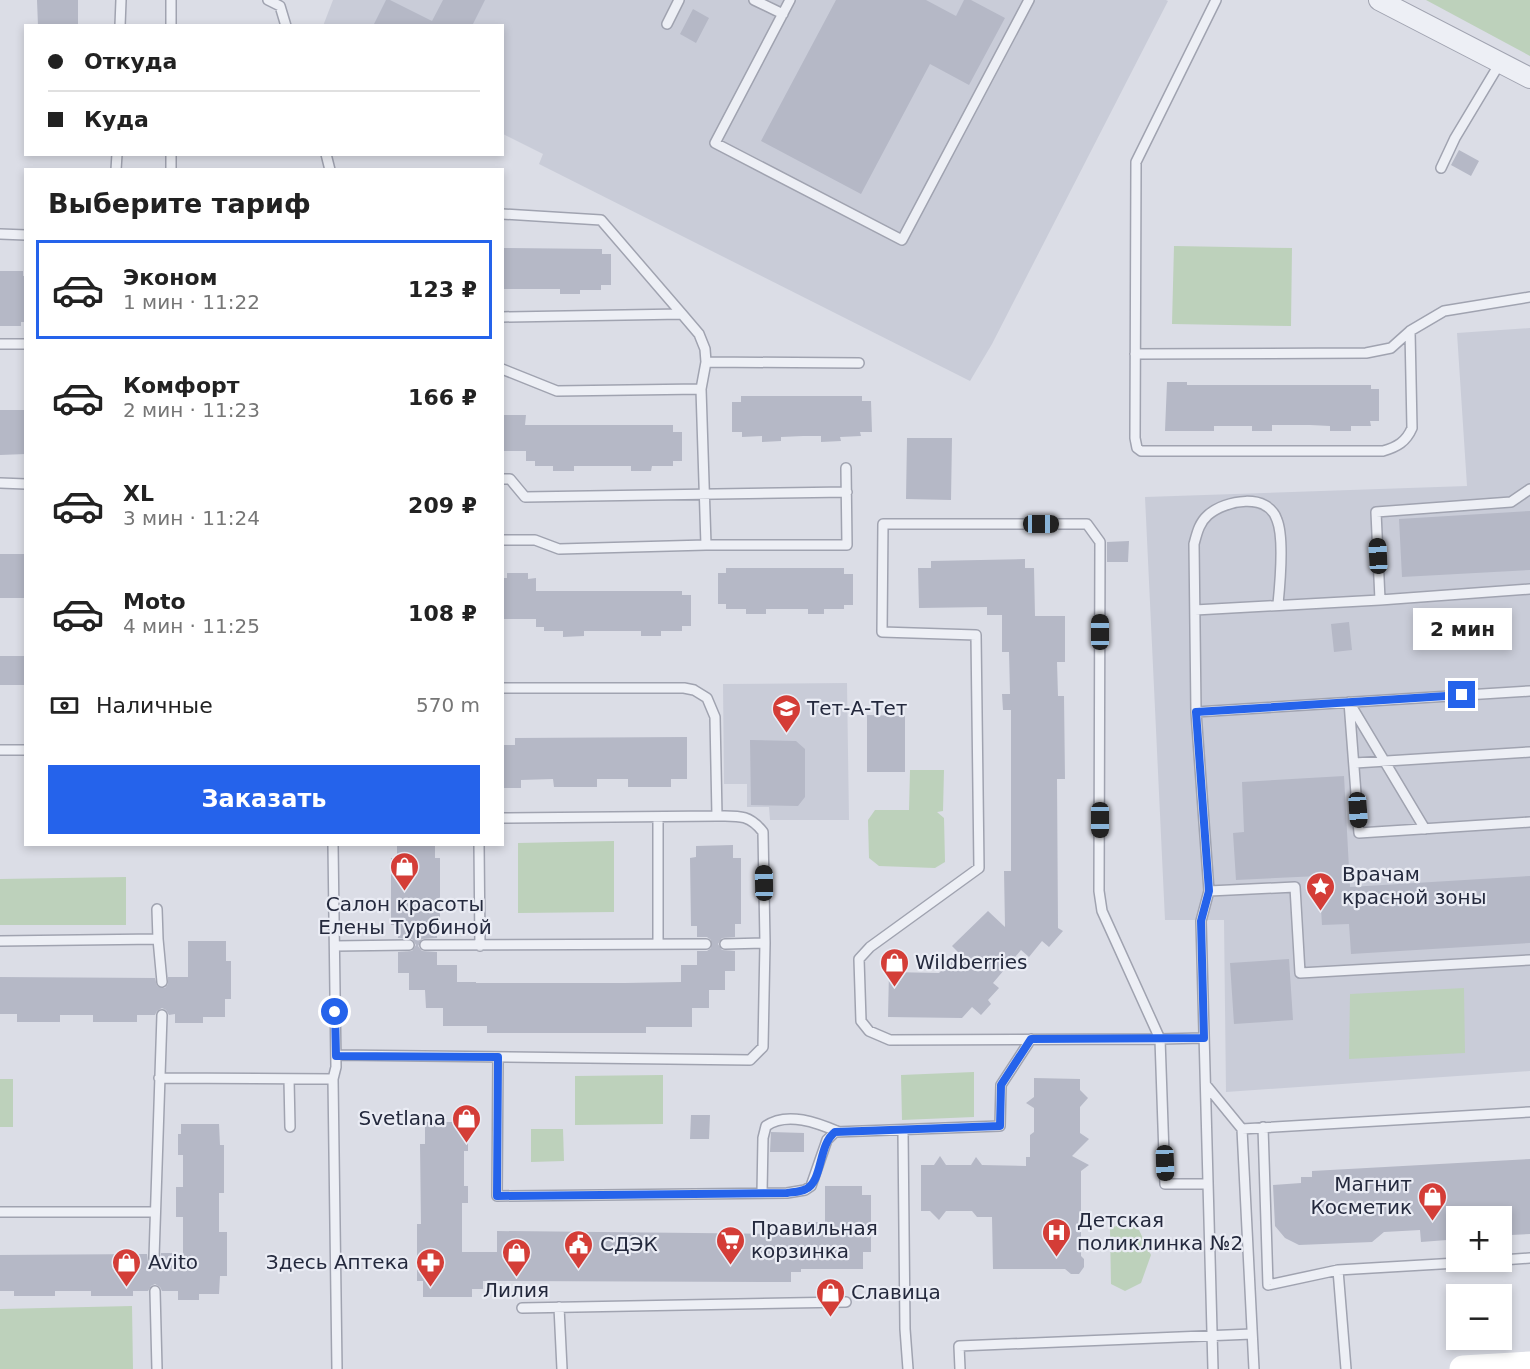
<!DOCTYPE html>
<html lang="ru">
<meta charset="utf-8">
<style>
:root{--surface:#fff;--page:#f6f6f6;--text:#222;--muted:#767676;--line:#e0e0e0;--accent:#2563eb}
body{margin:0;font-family:"DejaVu Sans",sans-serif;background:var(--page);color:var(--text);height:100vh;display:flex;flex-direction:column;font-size:22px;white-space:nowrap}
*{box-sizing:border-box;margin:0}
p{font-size:20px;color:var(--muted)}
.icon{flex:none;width:33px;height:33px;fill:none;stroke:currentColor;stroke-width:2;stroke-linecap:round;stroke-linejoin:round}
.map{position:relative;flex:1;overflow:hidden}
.drawer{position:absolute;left:24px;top:168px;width:480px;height:678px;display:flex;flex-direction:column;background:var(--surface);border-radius:0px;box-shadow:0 3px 9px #0003}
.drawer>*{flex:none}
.banner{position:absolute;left:24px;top:24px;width:480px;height:132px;border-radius:0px;box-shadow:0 3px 9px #0003;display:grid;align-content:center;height:132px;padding:0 24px;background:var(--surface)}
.tools{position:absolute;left:1446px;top:1206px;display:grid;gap:12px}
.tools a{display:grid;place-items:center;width:66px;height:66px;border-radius:0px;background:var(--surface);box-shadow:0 3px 9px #0003;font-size:30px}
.end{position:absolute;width:27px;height:27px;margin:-14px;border:8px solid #2563eb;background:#fff;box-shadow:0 0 0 3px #fff}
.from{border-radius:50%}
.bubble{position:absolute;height:42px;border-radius:0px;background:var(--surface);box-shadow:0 3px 9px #0003;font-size:20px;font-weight:700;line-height:42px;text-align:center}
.car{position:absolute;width:18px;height:36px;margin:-18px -9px;border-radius:8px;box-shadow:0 0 4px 2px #0007;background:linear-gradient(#222 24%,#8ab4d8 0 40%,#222 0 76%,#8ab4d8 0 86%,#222 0)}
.banner b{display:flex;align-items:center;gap:21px;height:57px;font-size:22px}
.banner b+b{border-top:2px solid var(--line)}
.banner i{width:15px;height:15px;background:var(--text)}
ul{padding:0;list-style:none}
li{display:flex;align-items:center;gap:18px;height:99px;margin:0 12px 9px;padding:0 12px;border:3px solid transparent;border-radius:0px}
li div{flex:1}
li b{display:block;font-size:22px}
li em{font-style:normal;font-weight:700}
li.selected{border-color:var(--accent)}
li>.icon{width:54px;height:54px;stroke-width:1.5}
h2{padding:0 24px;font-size:27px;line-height:72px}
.pay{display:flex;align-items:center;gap:15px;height:66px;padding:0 24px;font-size:22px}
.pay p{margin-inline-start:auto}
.primary-button{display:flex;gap:12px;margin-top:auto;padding:12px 24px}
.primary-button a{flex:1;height:69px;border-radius:0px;background:var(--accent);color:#fff;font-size:24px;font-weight:700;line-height:69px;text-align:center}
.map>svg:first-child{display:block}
.built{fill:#c9ccd8}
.green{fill:#bdd1bb}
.building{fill:#b5b8c6}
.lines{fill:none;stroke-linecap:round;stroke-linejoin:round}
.service-casing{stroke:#a0a3b0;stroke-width:12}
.minor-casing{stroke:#a0a3b0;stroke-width:22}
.service{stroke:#edeff5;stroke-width:9}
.minor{stroke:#edeff5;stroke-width:20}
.secondary{stroke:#fff;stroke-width:27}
.route{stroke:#2563eb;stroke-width:8}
.labels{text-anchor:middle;stroke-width:4.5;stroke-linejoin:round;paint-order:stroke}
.poi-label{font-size:20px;fill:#24293d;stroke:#eaecf4;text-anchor:start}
</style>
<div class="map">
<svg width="1530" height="1369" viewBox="0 0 1530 1369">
<rect width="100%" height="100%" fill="#dbdde6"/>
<path class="built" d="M 333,0 L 1166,0 L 1168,1 L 992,344 L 970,381 L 539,164 L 543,154 L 503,134 L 502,26 L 323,26 Z
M 1530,328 L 1530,1071 L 1226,1092 L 1224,920 L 1165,920 L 1145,497 L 1467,486 L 1457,333 Z
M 847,683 L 849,820 L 770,820 L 769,807 L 747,807 L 747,784 L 724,784 L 723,684 Z"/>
<path class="green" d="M 1426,0 L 1530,0 L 1530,56 Z
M 1174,246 L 1292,248 L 1291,326 L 1172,324 Z
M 910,770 L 944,770 L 943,811 L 937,812 L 944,818 L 945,862 L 935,868 L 879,866 L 869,858 L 868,820 L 875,810 L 909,810 Z
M 614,841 L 614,912 L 518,913 L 518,843 Z
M 126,877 L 126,925 L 0,925 L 0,879 Z
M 1464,988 L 1465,1053 L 1349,1059 L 1350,994 Z
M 974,1072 L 974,1117 L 902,1120 L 901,1075 Z
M 663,1075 L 663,1124 L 575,1125 L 575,1076 Z
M 0,1079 L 13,1079 L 13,1127 L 0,1127 Z
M 531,1129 L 563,1129 L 564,1161 L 531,1162 Z
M 1126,1223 L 1139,1230 L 1151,1255 L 1141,1283 L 1125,1291 L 1111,1284 L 1110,1228 Z
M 132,1306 L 133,1369 L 0,1369 L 0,1309 Z"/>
<path class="building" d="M 37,0 L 78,0 L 78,26 L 38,26 Z
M 386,0 L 390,0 L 432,21 L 443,0 L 485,0 L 472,26 L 373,26 Z
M 836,0 L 926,0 L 956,16 L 964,0 L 971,0 L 1005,18 L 969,85 L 930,64 L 861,194 L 761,141 Z
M 693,9 L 709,18 L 696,43 L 680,34 Z
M 1459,150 L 1479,161 L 1471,176 L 1451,165 Z
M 504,248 L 602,249 L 602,254 L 611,254 L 611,285 L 601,285 L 601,290 L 580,290 L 580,294 L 560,294 L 560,289 L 502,289 Z
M 0,271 L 23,271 L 23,276 L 26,276 L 26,322 L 21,322 L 21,326 L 0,326 Z
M 1167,382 L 1187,382 L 1187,385 L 1371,385 L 1371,389 L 1379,389 L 1379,421 L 1370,421 L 1371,426 L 1351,426 L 1351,431 L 1330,431 L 1330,426 L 1310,425 L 1272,425 L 1272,431 L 1252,431 L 1252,426 L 1214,426 L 1214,431 L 1165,431 Z
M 741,396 L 862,396 L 862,401 L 871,401 L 872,432 L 860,432 L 861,436 L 840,437 L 841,441 L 821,442 L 821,436 L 803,436 L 781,437 L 781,441 L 762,442 L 762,436 L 742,437 L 742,432 L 732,432 L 732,402 L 741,402 Z
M 0,410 L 26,410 L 26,454 L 0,455 Z
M 502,415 L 526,415 L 525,425 L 673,425 L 673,432 L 682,432 L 682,461 L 673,461 L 673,466 L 652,466 L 651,471 L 631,471 L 631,466 L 574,466 L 574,471 L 553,471 L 553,466 L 535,466 L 535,461 L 526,461 L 526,451 L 502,451 Z
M 907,438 L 952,438 L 951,500 L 906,499 Z
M 1530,511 L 1530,570 L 1402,577 L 1399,519 Z
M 1129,541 L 1128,562 L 1107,562 L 1107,542 Z
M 0,554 L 26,554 L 26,598 L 0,598 Z
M 1025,559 L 1025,568 L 1034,568 L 1035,616 L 1065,616 L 1065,662 L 1057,662 L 1058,696 L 1064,696 L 1065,779 L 1057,779 L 1058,928 L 1063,931 L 1049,947 L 1042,941 L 1029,957 L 1021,950 L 993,983 L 999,988 L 988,1000 L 991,1004 L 981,1015 L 972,1007 L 962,1018 L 888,1017 L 889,972 L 939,973 L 959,953 L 952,946 L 988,911 L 1005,927 L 1004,871 L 1011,871 L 1011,710 L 1003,710 L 1002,694 L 1010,694 L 1009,652 L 1002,652 L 1002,615 L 987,615 L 987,607 L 919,608 L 918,568 L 931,568 L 931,561 Z
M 726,568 L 844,568 L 844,574 L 853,574 L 853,605 L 844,605 L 844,609 L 824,609 L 824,614 L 808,614 L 808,609 L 766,609 L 766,614 L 746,614 L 746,609 L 726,609 L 726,604 L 718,604 L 718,573 L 726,573 Z
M 507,573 L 528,573 L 528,579 L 536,578 L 536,591 L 682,591 L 682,595 L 691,595 L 691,626 L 682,626 L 682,631 L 661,631 L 661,636 L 641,636 L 641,631 L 584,631 L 584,636 L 563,637 L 563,631 L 544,631 L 544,627 L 536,627 L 536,619 L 502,619 L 502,578 L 507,578 Z
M 1349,622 L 1352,650 L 1334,652 L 1331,624 Z
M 0,656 L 26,656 L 26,685 L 0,685 Z
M 867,715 L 905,716 L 905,772 L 867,772 Z
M 687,737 L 687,779 L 671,779 L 671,787 L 628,787 L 628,779 L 597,779 L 597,787 L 554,787 L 553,779 L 521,780 L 521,788 L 502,788 L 502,745 L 515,745 L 515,738 Z
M 750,740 L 796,741 L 805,749 L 805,797 L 798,806 L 751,805 Z
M 1344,776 L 1350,887 L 1530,876 L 1530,943 L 1351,954 L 1349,924 L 1322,925 L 1319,876 L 1236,880 L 1233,833 L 1244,832 L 1242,782 Z
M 733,845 L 733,858 L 741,858 L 741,924 L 735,924 L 735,937 L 722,938 L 718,944 L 722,950 L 735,951 L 735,971 L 725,971 L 725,990 L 709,990 L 709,1008 L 692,1008 L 692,1027 L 646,1027 L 646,1033 L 487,1033 L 487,1026 L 443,1026 L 443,1008 L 426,1008 L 425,990 L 409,990 L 409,973 L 398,973 L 398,952 L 412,951 L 416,945 L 412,939 L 398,938 L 398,925 L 391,925 L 391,858 L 397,858 L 397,846 L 435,846 L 435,858 L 440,858 L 440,925 L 437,925 L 437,938 L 422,939 L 418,946 L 422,951 L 437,952 L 437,965 L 457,965 L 457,982 L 476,982 L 476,983 L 625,983 L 681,982 L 681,965 L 697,965 L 697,951 L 707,951 L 711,948 L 711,940 L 707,937 L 697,937 L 697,926 L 691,926 L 690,858 L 696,857 L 696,846 Z
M 188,941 L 226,941 L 226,961 L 231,961 L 231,999 L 225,999 L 225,1017 L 203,1017 L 203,1023 L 175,1023 L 175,1014 L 169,1015 L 166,1010 L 162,1008 L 157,1011 L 155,1015 L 137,1015 L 137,1022 L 93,1022 L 93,1015 L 60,1015 L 60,1022 L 17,1022 L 17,1014 L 0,1014 L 0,977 L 155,978 L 157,986 L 165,988 L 168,984 L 168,977 L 188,977 Z
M 1289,959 L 1293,1020 L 1234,1024 L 1230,963 Z
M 1034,1078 L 1080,1079 L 1080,1090 L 1088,1098 L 1080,1107 L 1080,1133 L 1089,1139 L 1072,1156 L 1089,1165 L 1081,1171 L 1081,1256 L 1084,1259 L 1084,1267 L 1079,1274 L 1071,1274 L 1065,1269 L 993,1269 L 992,1217 L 977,1217 L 972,1211 L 946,1211 L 939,1220 L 930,1211 L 921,1211 L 921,1165 L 934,1165 L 940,1156 L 946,1165 L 971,1165 L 976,1157 L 982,1165 L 1026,1166 L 1026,1157 L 1030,1157 L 1030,1135 L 1034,1132 L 1034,1108 L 1026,1103 L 1034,1097 Z
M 691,1115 L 710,1115 L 709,1139 L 690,1139 Z
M 425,1122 L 463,1122 L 463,1132 L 468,1132 L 468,1151 L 464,1151 L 464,1186 L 468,1186 L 468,1203 L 462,1203 L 462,1252 L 497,1252 L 497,1231 L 802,1234 L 802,1222 L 825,1222 L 825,1186 L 862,1186 L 862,1195 L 871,1195 L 871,1252 L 863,1252 L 863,1269 L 801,1269 L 801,1272 L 791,1272 L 791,1282 L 483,1281 L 483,1289 L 472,1289 L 472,1297 L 423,1297 L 423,1281 L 417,1281 L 417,1224 L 421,1224 L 420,1144 L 425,1144 Z
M 181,1124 L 219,1124 L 220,1145 L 224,1145 L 224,1193 L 219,1193 L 219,1232 L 227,1232 L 227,1276 L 220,1276 L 219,1294 L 199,1294 L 199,1300 L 178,1300 L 178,1291 L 162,1291 L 160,1287 L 155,1284 L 151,1286 L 148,1291 L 133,1291 L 133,1296 L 91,1296 L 91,1291 L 55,1291 L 55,1296 L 14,1296 L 14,1291 L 0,1291 L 0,1255 L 147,1254 L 148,1262 L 154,1265 L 160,1261 L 161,1253 L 183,1253 L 183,1217 L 176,1217 L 176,1187 L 183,1187 L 183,1155 L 178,1155 L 178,1134 L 181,1134 Z
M 771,1132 L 804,1133 L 804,1152 L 770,1152 Z
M 1530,1159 L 1530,1234 L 1511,1235 L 1511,1225 L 1502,1225 L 1502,1216 L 1456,1216 L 1456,1228 L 1446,1228 L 1447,1240 L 1421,1242 L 1420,1230 L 1384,1232 L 1372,1242 L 1299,1245 L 1285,1238 L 1275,1226 L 1273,1185 L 1301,1183 L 1301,1177 L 1312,1177 L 1312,1171 Z"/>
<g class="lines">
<defs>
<path id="service" d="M 171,0 L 171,26
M 268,0 L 280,6 L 286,26
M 754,0 L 783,14
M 790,0 L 715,143 L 902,240 L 1029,0
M 1216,0 L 1136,162 L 1135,438 L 1137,448 L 1141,451 L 1383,451 C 1397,447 1406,442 1412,428 L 1410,331
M 667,24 L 679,0
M 120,26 L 121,0
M 171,154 L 171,170
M 326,154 L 330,170
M 1441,168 L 1455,138 L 1500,63
M 116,170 L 117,154
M 502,214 L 601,220 L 682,314
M 0,234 L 26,235
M 502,317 L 682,314 L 699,334 L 705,349 L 706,362 L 701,389 L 706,545 L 847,545 L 846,468
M 0,344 L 26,344
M 1135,354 L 1366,353 L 1391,348 L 1410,331 L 1444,311 L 1530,297
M 706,362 L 859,363
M 502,369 L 557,391 L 701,389
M 502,479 L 510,479 L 525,497 L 847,492
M 0,483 L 26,484
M 502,540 L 535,540 L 559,549 L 706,545
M 1380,600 L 1376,512 L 1511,502 L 1530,489
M 1195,610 L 1380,600 L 1530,589
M 502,688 L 684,688 L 694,690 L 707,698 L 715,717 L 717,816 L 502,818
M 1196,712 L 1194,544 C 1197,533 1199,523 1208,515 C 1225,500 1268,492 1277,520 C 1284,537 1280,584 1278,604
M 0,750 L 26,750
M 1355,763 L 1530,752
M 717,816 C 738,816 749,814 763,832 L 765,943
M 658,817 L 658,944
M 1425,829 L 1349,702 L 1359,833 L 1530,822
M 333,844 L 336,1067 L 333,1079 L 337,1369
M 479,844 L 480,946
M 1209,891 L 1295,887 L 1300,973 L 1530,960
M 157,909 L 158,939
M 0,941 L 158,939 L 162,982
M 425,945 L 706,944
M 335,946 L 409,945
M 1204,1038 L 1160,1039 L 890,1040 L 869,1031 L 861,1021 L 859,959 L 870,947 L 979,868 L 976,635 L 882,632 L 883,524 L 1087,524 L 1100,542 L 1099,891 L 1102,911 L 1160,1039 L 1165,1184 L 1208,1184
M 336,1055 L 750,1060 L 763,1047 L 765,943 L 725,944
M 498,1057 L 497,1196 L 787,1193 L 805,1190 L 811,1186 L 827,1140 L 835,1132 L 1000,1126 L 1001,1085 L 1031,1039
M 159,1078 L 333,1079
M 289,1079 L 290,1127
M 1206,1085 L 1242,1129 L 1254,1369
M 1263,1127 L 1268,1285 L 1338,1270 L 1474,1262
M 1242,1129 L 1530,1112
M 903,1131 L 905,1329 L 908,1369
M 762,1193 L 763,1138 L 766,1126 C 787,1111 818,1123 839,1132
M 0,1212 L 155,1212
M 154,1258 L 162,1015
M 1502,1260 L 1530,1258
M 1338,1270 L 1346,1369
M 155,1291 L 157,1369
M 559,1307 L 562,1369
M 522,1308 L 846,1302
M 960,1369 L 959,1346 L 1252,1334
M 1213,1369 L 1201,921 L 1209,891 L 1196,712 L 1530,691"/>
<path id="minor" d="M 1379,0 L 1530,78"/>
</defs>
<use href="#service" class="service-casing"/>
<use href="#minor" class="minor-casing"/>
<use href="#service" class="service"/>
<use href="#minor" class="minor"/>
<path class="secondary" d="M 1463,1369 L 1530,1365"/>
</g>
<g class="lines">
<path class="route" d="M 335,1012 L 336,1056 L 498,1057 L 497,1196 L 787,1193 C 793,1192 801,1192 806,1189 C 823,1181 818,1145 835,1132 L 1000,1126 L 1001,1085 L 1031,1039 L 1204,1038 L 1201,921 L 1209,891 L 1196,712 L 1462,695"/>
</g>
<defs>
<symbol id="school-pin" viewBox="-11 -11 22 30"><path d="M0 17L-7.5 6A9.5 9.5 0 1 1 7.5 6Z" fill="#d43d37" stroke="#eaecf4"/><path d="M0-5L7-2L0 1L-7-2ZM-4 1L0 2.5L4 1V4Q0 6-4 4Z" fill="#fff"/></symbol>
<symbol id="shop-pin" viewBox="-11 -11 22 30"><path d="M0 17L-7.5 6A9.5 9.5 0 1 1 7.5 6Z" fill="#d43d37" stroke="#eaecf4"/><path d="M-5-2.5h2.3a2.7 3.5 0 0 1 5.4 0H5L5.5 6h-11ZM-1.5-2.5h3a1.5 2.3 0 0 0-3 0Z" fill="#fff"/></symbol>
<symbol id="sight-pin" viewBox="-11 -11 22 30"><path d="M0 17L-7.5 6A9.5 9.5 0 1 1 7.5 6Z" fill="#d43d37" stroke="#eaecf4"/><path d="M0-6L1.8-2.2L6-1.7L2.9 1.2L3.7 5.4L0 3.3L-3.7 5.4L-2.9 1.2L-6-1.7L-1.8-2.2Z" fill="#fff"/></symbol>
<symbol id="hospital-pin" viewBox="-11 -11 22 30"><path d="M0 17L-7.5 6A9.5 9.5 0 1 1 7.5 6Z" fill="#d43d37" stroke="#eaecf4"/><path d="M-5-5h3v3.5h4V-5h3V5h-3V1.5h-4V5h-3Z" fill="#fff"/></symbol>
<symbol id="supermarket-pin" viewBox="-11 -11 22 30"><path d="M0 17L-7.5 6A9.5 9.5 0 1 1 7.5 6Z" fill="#d43d37" stroke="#eaecf4"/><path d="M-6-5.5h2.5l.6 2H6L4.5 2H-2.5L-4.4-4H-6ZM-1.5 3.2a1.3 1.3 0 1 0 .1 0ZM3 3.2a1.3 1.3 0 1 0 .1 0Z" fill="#fff"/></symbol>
<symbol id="civic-pin" viewBox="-11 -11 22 30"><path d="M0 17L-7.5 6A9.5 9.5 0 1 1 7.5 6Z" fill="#d43d37" stroke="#eaecf4"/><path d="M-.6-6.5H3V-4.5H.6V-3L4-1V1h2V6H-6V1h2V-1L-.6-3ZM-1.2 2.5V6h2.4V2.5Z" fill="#fff"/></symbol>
<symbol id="pharmacy-pin" viewBox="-11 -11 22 30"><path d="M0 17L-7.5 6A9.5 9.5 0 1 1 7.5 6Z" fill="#d43d37" stroke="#eaecf4"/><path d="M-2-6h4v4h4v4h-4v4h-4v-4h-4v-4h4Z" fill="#fff"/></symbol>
</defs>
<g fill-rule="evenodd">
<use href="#school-pin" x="770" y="692" width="33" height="45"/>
<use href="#shop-pin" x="388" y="850" width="33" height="45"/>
<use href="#sight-pin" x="1304" y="870" width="33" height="45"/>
<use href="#shop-pin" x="878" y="946" width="33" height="45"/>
<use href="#shop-pin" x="450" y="1102" width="33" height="45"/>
<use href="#shop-pin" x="1416" y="1180" width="33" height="45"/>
<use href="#hospital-pin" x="1040" y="1216" width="33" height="45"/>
<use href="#supermarket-pin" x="714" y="1224" width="33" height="45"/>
<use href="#civic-pin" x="562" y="1228" width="33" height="45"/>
<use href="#shop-pin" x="500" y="1236" width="33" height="45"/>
<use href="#shop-pin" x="110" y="1246" width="33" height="45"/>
<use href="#pharmacy-pin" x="414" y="1246" width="33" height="45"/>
<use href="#shop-pin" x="814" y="1276" width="33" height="45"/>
</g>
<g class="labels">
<g class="poi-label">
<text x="807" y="715">Тет-А-Тет</text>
<text x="1342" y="881">Врачам<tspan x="1342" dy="23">красной зоны</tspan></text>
<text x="405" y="911" text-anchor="middle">Салон красоты<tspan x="405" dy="23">Елены Турбиной</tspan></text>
<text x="915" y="969">Wildberries</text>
<text x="446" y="1125" text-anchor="end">Svetlana</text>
<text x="1412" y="1191" text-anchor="end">Магнит<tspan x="1412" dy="23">Косметик</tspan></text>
<text x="1077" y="1227">Детская<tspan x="1077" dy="23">поликлинка №2</tspan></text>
<text x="751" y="1235">Правильная<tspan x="751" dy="23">корзинка</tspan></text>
<text x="600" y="1251">СДЭК</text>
<text x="148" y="1269">Avito</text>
<text x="409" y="1269" text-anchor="end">Здесь Аптека</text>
<text x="516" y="1297" text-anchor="middle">Лилия</text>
<text x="851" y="1299">Славица</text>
</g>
</g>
</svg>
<div class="tools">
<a>+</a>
<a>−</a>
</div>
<i class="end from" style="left:335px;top:1012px"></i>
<i class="end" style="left:1462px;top:695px"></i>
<div class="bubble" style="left:1413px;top:608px;width:99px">2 мин</div>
<i class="car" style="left:1041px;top:524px;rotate:90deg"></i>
<i class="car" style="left:1378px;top:556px;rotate:357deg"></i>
<i class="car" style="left:1100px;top:632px;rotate:0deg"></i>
<i class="car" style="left:1358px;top:810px;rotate:176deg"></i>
<i class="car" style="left:1100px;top:820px;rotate:180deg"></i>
<i class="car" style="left:764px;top:883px;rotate:359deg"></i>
<i class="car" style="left:1165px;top:1163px;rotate:178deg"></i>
<div class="banner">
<b><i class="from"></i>Откуда</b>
<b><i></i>Куда</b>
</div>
<section class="drawer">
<h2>Выберите тариф</h2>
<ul>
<li class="selected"><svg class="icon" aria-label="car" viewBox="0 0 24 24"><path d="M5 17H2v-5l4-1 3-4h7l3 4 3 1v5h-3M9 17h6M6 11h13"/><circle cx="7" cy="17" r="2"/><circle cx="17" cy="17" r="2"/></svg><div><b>Эконом</b><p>1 мин · 11:22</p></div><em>123 ₽</em></li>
<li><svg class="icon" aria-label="car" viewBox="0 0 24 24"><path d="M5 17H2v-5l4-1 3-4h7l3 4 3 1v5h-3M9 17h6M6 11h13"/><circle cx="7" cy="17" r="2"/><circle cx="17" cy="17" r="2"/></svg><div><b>Комфорт</b><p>2 мин · 11:23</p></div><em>166 ₽</em></li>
<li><svg class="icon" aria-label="car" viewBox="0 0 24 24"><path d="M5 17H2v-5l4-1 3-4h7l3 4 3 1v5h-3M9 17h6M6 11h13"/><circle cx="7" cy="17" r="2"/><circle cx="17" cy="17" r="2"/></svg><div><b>XL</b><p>3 мин · 11:24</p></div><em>209 ₽</em></li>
<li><svg class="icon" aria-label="car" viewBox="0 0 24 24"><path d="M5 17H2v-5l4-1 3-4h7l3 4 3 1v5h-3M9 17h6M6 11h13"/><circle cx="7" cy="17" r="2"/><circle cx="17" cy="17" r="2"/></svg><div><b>Moto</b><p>4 мин · 11:25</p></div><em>108 ₽</em></li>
</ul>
<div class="pay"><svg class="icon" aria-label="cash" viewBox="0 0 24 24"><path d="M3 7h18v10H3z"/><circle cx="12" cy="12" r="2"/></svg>Наличные<p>570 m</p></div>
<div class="primary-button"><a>Заказать</a></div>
</section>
</div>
